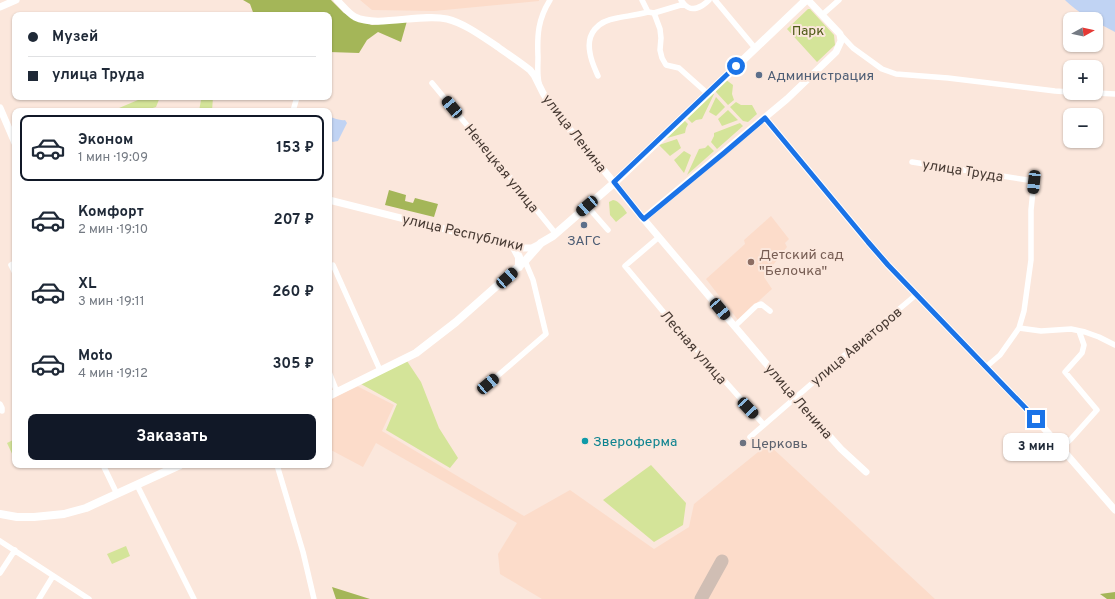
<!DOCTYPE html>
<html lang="ru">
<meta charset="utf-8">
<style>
:root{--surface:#fff;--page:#f6f6f7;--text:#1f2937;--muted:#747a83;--line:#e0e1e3;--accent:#111827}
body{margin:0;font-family:Overpass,sans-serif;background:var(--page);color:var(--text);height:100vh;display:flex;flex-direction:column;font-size:15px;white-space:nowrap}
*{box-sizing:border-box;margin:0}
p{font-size:13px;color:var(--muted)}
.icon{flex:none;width:22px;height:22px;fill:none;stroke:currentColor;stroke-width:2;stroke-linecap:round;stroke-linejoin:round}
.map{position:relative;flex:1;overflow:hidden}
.drawer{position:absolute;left:12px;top:108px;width:320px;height:360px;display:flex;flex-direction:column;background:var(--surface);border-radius:8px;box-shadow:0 1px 3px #0004}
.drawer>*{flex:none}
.banner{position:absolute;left:12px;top:12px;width:320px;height:88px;border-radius:8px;box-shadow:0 1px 3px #0004;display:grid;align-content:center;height:88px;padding:0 16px;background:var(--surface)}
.needle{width:26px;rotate:82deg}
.tools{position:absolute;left:1063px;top:12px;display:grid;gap:8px}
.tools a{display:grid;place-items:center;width:40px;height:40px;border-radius:8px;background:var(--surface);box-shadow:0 1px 3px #0004;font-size:20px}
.end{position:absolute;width:18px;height:18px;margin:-9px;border:5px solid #1a73e8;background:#fff;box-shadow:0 0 0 2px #fff}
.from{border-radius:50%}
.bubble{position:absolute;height:28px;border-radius:8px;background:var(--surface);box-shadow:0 1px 3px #0004;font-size:13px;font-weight:700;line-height:28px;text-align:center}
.car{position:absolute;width:12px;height:24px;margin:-12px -6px;border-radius:5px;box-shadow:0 0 3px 1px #0007;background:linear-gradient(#222 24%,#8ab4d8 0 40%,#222 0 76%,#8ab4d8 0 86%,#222 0)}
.banner b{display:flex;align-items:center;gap:14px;height:38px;font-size:15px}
.banner b+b{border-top:1px solid var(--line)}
.banner i{width:10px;height:10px;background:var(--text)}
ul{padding:7px 0 0;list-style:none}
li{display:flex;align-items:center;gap:12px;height:66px;margin:0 8px 6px;padding:0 8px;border:2px solid transparent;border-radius:8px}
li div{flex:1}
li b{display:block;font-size:15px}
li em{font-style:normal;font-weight:700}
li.current{border-color:var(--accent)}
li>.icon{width:36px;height:36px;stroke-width:1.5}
.button{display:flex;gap:8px;margin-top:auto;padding:8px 16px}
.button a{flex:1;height:46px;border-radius:8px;background:var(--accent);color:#fff;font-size:16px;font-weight:700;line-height:46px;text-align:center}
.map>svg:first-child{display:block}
.built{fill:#fcdcca}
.green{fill:#d4e499}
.forest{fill:#a4b658}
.water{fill:#c0d3f3}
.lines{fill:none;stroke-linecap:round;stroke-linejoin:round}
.taxiway{stroke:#d0beb4;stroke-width:13}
.minor{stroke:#fff;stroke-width:5.5}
.tertiary{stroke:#fff;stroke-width:7}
.secondary{stroke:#fff;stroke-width:8}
.route{stroke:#1a73e8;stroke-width:5}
.service-dot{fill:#5c6f8a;stroke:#fbe7dc;stroke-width:1.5}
.education-dot{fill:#8d6e63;stroke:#fbe7dc;stroke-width:1.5}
.culture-dot{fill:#0f9aa8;stroke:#fbe7dc;stroke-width:1.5}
.worship-dot{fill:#6b7280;stroke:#fbe7dc;stroke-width:1.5}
.labels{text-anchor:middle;stroke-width:4;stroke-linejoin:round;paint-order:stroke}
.park-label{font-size:14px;fill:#4e5a16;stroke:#fbe7dc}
.service-label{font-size:14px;fill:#4e5e75;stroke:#fbe7dc;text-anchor:start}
.street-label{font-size:14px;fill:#473a33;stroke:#fbe7dc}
.education-label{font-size:14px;fill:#785e54;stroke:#fbe7dc;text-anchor:start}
.culture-label{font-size:14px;fill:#0d838f;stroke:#fbe7dc;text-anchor:start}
.worship-label{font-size:14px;fill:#5b616d;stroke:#fbe7dc;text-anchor:start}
</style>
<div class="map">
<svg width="1115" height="599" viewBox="0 0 1115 599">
<rect width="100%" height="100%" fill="#fbe7dc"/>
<path class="built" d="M 360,0 L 539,0 L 539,1 L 434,11 L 372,10 Z
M 771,216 L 789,239 L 785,243 L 787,247 L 764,277 L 772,289 L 738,320 L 706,279 L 745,244 L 744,240 Z
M 357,386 L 394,405 L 382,431 L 524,516 L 570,490 L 654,549 L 689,527 L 694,504 L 768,444 L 935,599 L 542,599 L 500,574 L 498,554 L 517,523 L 376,443 L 363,467 L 329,449 L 329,400 Z"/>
<path class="green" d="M 808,9 L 810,9 L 834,35 L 835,45 L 817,62 L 787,29 Z
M 725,79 L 733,85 L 732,94 L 734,100 L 728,105 L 716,92 L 716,88 Z
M 712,92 L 714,94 L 702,119 L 696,120 L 692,123 L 686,117 Z
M 145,97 L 160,97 L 156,107 L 143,111 L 112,111 Z
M 185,97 L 213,97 L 212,111 L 199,111 L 201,100 Z
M 716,97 L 725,107 L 716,116 L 709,112 Z
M 736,102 L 741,105 L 752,105 L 757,114 L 748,122 L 743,121 L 730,107 Z
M 728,110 L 738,120 L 722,126 L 718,119 Z
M 683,119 L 688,124 L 686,128 L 685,133 L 660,140 Z
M 740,123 L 743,126 L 717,149 L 711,142 L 714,136 L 714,133 Z
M 677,139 L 681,148 L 670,156 L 659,145 Z
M 708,145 L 714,151 L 687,175 L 699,149 L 705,148 Z
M 684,151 L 691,155 L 684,173 L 674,160 Z
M 613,200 C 619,201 623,207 627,213 L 616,222 L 610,215 L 609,202 Z
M 407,361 L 421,382 L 439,428 L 458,458 L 450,468 L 386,430 L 397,404 L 361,384 Z
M 15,439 L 15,460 L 7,443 Z
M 651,465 L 686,503 L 683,525 L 654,542 L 603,500 Z
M 126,546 L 130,556 L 112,564 L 107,554 Z"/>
<path class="forest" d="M 243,0 L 331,0 L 344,13 L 372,25 L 407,21 L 401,42 L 378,32 L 367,40 L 359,53 L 329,52 L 329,15 L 254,15 L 250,4 Z
M 389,190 L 406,195 L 405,201 L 413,203 L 415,198 L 438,204 L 434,217 L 385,205 Z
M 332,587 L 370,599 L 336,599 Z
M 1115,592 L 1115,599 L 1107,599 L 1100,594 Z"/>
<path class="water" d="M 1065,0 L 1115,0 L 1115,32 L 1096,22 L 1096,19 C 1087,19 1071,6 1065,0 Z
M 329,117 C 335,118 340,121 345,120 L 347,123 L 338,141 L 333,142 L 329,140 Z"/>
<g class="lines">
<path class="taxiway" d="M 701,599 L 722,561"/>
<path class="minor" d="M 642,0 L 648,12 L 654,13 L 660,29 L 661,38 L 660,50 L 662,58 L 666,65 L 679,68 L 707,93
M 715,0 L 755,48
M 684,4 C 692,13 702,7 709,0
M 654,13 L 684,4 L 681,0
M 822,15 L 839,0
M 840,34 L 853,48 L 871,61 L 882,69 L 896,74 L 948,78 L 1055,91 L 1070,92
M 598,76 C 595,69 591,61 590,53 C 586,33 598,21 617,18 C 627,16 637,15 648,12
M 432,83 L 510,177 L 556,234
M 539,83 C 537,74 538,66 538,57 C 537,35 538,19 550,0
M 1096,93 L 1115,94
M 293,111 L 297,97
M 912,162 L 1034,181 L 1031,210 L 1031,260 L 1024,311 L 1019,328 L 1000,355 L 986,367
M 587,206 L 608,230
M 659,237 L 625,266 L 666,315 L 764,425
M 15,263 L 11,265 L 15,273
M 333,265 L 380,370
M 735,326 L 756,306 L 761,304 L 770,311
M 1019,328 L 1041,331 L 1071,329 L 1085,332 L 1099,337 L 1115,345
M 329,372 L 337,392
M 488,384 L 546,334 L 533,280 L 525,261
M 0,404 L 2,408 L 2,411
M 750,437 L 854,347 L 917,294
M 1061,448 L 1071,439 L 1097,410 L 1065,372 L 1082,353 L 1084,345 L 1079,331
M 103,465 L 117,494
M 277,465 L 303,552 L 314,599
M 137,485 L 194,599
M 0,541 L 89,599
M 0,573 L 15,550
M 39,599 L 53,576"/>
<path class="tertiary" d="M 337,0 C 343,6 348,13 355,17 C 378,28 420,13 447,19 C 464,23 483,37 498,47 C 509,55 520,62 530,70 L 534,75 L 543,93 L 554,111 L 589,152 L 641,216 L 792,394 L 841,449 L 866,472
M 0,7 L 16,0
M 0,108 L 15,143
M 765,118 L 868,242 L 888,265 L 1036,419 L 1115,510
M 329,200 L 520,248 L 532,248 L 540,244
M 643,219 L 787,99 L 836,52 L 841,41 L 840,34 L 808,0"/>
<path class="secondary" d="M 513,246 L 519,257 L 519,267
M 329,396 L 416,353 L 456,322 L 525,261 L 541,243 L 553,236 L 614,183 L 806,0
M 0,514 L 17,517 L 34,517 L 64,514 L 86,508 L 180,465"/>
</g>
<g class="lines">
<path class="route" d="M 736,66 L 614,182 L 641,216 L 644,219 L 724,153 L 765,118 L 868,242 L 888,265 L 1036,419"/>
</g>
<g class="service-dot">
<circle cx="759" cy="75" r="4"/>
<circle cx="584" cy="225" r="4"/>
</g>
<circle class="education-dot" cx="751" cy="262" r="4"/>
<circle class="culture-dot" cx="585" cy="441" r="4"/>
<circle class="worship-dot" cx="743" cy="443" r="4"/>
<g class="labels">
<g class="park-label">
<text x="808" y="35">Парк</text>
</g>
<g class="service-label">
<text x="767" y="80">Администрация</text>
<text x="584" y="245" text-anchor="middle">ЗАГС</text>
</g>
<g class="street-label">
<text transform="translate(575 133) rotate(52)" y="5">улица Ленина</text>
<text transform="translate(502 168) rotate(51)" y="5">Ненецкая улица</text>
<text transform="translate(963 170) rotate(9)" y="5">улица Труда</text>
<text transform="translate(463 232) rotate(13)" y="5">улица Республики</text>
<text transform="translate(856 346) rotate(-40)" y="5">улица Авиаторов</text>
<text transform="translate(694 347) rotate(49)" y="5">Лесная улица</text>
<text transform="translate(799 401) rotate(49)" y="5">улица Ленина</text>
</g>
<g class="education-label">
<text x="759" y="259">Детский сад<tspan x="759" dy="16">"Белочка"</tspan></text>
</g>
<g class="culture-label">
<text x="593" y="446">Звероферма</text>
</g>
<g class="worship-label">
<text x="751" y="448">Церковь</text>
</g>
</g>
</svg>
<div class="tools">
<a><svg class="needle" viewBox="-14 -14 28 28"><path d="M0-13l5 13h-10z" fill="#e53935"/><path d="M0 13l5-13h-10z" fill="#747a83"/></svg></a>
<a>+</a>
<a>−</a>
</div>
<i class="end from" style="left:736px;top:66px"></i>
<i class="end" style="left:1036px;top:419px"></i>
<div class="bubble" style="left:1003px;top:433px;width:66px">3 мин</div>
<i class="car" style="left:452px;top:107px;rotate:320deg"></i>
<i class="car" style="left:1034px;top:182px;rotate:186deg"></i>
<i class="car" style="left:587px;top:206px;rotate:229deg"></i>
<i class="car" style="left:507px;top:278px;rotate:48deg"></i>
<i class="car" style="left:720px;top:309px;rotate:140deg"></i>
<i class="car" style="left:488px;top:384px;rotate:50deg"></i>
<i class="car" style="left:748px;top:408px;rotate:137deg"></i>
<div class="banner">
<b><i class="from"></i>Музей</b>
<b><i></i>улица Труда</b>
</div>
<section class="drawer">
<ul>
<li class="current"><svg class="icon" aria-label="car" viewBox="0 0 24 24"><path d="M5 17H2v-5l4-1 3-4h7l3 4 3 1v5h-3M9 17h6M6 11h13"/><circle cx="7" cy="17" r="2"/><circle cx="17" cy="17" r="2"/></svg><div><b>Эконом</b><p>1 мин · 19:09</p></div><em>153 ₽</em></li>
<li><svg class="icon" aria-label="car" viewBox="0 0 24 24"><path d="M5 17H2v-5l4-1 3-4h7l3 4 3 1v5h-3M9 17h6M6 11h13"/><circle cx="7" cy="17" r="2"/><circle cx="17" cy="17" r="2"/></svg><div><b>Комфорт</b><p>2 мин · 19:10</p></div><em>207 ₽</em></li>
<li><svg class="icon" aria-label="car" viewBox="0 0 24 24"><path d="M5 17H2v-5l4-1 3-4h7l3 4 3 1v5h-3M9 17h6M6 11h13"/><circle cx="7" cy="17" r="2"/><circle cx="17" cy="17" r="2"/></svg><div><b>XL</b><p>3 мин · 19:11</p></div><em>260 ₽</em></li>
<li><svg class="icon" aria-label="car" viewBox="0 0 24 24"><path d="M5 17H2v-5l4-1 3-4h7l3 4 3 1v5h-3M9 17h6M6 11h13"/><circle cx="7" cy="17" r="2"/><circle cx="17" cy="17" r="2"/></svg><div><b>Moto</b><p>4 мин · 19:12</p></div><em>305 ₽</em></li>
</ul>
<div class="button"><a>Заказать</a></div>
</section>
</div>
